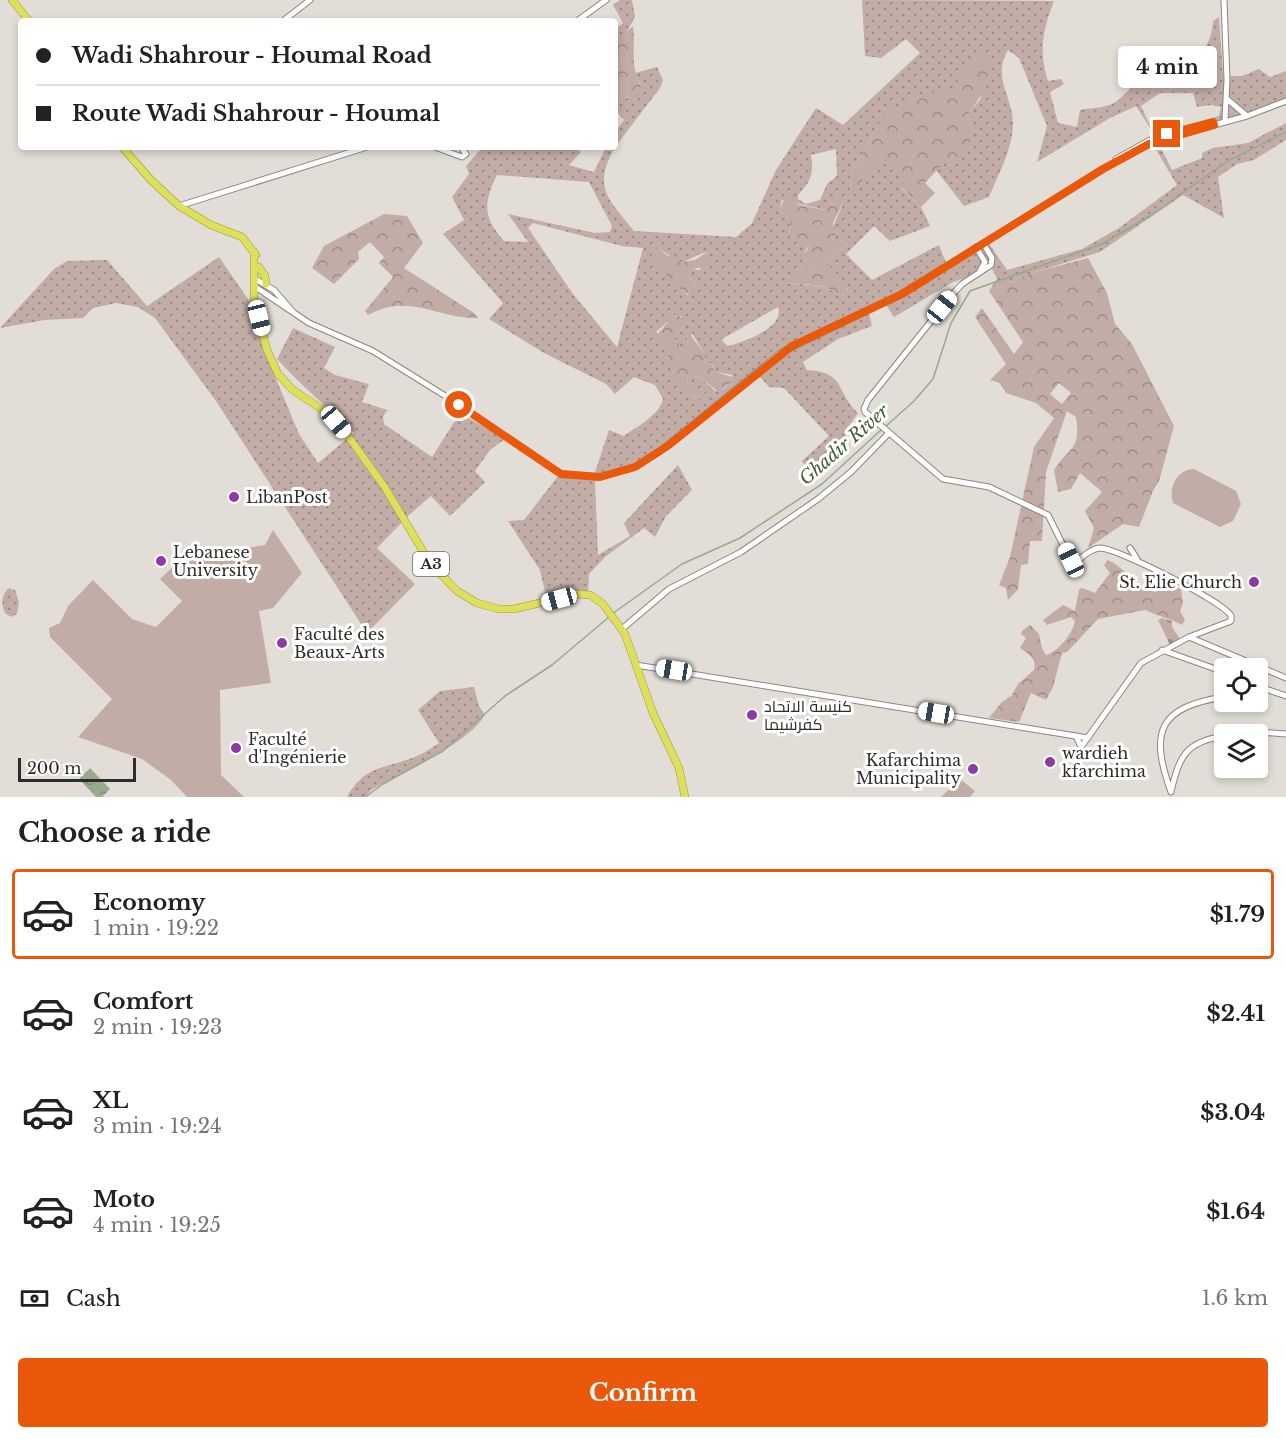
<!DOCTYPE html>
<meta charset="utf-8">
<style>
:root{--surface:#fff;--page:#f2f2f2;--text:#222;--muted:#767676;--line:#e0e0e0;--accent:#ea580c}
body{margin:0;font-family:"Libre Baskerville",Cairo,serif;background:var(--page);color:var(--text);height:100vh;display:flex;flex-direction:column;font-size:22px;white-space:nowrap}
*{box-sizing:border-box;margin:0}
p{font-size:20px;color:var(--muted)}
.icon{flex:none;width:33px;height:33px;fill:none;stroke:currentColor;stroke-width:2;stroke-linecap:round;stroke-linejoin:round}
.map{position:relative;height:797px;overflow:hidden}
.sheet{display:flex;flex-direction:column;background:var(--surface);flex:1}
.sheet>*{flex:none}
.guide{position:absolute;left:18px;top:18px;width:600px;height:132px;border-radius:6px;box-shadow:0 3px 9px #0003;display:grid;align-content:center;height:132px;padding:0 18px;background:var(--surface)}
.fabs{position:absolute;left:1214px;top:658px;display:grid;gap:12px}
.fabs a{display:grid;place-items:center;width:54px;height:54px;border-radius:6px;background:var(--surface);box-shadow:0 3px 9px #0003;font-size:30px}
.scale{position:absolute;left:18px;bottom:15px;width:118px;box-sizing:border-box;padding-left:6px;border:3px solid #2d2c29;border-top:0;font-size:16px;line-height:21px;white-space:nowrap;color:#2d2c29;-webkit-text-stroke:4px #fff;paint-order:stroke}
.end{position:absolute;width:27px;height:27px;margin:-14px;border:8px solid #ea580c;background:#fff;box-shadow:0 0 0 3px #fff}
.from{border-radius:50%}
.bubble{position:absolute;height:42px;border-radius:6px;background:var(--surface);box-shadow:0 3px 9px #0003;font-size:20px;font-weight:800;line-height:42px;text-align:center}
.car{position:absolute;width:18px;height:36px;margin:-18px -9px;border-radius:8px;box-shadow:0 0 4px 2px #0007;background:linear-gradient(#fff 24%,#345 0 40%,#fff 0 76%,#345 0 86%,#fff 0)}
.guide b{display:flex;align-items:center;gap:21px;height:57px;font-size:22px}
.guide b+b{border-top:2px solid var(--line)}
.guide i{width:15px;height:15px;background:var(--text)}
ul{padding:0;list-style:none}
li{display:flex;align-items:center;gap:18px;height:90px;margin:0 12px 9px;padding:0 6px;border:3px solid transparent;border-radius:6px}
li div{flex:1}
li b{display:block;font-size:22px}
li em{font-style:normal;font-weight:800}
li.selected{border-color:var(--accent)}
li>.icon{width:54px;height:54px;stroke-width:1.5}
h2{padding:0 18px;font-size:27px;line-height:72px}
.pay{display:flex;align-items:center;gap:15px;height:66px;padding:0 18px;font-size:22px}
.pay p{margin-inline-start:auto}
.action{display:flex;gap:12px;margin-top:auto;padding:12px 18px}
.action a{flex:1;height:69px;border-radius:6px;background:var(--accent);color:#fff;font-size:24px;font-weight:800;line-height:69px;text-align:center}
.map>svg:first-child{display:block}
.grass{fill:url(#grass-dots);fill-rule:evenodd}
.forest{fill:url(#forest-crowns);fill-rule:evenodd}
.cemetery{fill:url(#cemetery-stones)}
.park{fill:#c2aca6}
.water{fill:url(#water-ripples)}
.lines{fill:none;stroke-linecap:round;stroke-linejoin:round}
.stream{stroke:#97aa8d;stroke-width:1.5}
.tertiary-casing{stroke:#8a8680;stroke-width:7}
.secondary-casing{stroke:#8a8680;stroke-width:7}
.trunk-casing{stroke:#9b9b32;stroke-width:8}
.tertiary{stroke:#fff;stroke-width:5}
.secondary{stroke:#fff;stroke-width:5}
.trunk{stroke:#dedf5f;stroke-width:7}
.route{stroke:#ea580c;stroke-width:8}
.poi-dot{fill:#9039a5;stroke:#fff;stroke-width:2}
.labels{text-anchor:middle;stroke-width:6;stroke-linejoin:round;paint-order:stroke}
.shield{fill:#fff;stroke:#6c6b69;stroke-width:1.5}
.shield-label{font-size:15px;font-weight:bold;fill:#2d2c29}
.poi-label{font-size:16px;fill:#2d2c29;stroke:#fff;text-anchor:start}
.water-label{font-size:18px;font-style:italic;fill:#445f33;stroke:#fff}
</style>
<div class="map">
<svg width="1286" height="797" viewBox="0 0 1286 797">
<defs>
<pattern id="grass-dots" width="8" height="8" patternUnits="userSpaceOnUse" patternTransform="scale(1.5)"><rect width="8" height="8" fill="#c2aca6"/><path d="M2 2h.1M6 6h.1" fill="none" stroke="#9e8c87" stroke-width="1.8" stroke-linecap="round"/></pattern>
<pattern id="forest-crowns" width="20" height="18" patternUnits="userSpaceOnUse" patternTransform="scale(1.5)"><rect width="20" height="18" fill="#c2aca6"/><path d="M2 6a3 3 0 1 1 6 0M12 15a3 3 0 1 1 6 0" fill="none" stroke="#9e8c87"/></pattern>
<pattern id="cemetery-stones" width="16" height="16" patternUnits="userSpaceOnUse" patternTransform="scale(1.5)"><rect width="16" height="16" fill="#c2aca6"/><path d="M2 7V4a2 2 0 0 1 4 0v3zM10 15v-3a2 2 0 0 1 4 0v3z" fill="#9e8c87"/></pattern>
<pattern id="water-ripples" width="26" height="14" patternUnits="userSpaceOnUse" patternTransform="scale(1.5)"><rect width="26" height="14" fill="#97aa8d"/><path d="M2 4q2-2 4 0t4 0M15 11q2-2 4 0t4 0" fill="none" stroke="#7c8b73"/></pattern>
</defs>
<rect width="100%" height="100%" fill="#e2ded7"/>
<path class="grass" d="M 620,0 L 632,0 L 635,17 L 625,35 L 615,42 L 615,29 L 623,23 L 613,5 Z
M 862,0 L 1054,1 C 1043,30 1038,51 1048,81 L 1061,79 L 1064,84 L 1050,92 L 1058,123 L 1077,127 L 1080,110 C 1090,108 1103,108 1112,104 C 1123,99 1130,86 1140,80 C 1171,62 1210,69 1213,21 L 1219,17 L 1223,76 L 1242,76 L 1259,69 L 1270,77 L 1286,71 L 1286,105 L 1248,118 L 1158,142 L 1172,170 L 1202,158 L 1202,153 L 1213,148 L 1248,143 L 1286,123 L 1286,140 L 1254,160 L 1237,164 L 1218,177 L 1224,218 L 1183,195 L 1100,252 L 1035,272 L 989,291 L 997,279 L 990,264 L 968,277 L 953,282 L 894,317 L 886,305 L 869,313 L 872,326 L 838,339 L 803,362 L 807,370 C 846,372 835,391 858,413 L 844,433 L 849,440 C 844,458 826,468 811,476 L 802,461 L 829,436 L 784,388 L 769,387 L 758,375 L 665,449 L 633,468 L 595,482 L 598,555 L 630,536 L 624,523 L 678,465 L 692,490 L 666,516 L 655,537 L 644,528 L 605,557 L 589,574 L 588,593 L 575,590 L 547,600 L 540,570 L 508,521 L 524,520 L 562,471 L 594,475 L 609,430 L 624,436 C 636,427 660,415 663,399 L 655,385 L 634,377 L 615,394 L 606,384 L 544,353 L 489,319 L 503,303 L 443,234 L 464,220 L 452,197 L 469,174 L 466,166 L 483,147 L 576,147 L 581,152 L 569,165 L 594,172 L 606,147 L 615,147 C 592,188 608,198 634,231 L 736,237 L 752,223 L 776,170 L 816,108 L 843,125 L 920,53 L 906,39 L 881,58 L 865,56 ZM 1008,50 L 1019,58 L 1047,126 L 1037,162 L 1110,118 L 1136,106 L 1154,134 L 1152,143 L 1177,185 L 1119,228 L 1082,249 L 1007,270 L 988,242 L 946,263 L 939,245 L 872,280 L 846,254 L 874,226 L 890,241 L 930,226 L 921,207 L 902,189 L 904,178 L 880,159 L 850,194 L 851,174 L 877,126 L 908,100 L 952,89 L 977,57 L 981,98 L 969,113 L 971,130 L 936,170 L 964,206 L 989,197 C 998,176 1012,149 1013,126 C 1014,97 991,79 1008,50 ZM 1160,93 L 1193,93 L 1197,107 L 1211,105 L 1221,107 L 1219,116 L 1154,134 L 1141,106 ZM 836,149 L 837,176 L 827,184 L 820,200 L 806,204 L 798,199 L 798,195 C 811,181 814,174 811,155 ZM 497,175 L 589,182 L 612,226 L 610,232 L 595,233 L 508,214 L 528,242 L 504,241 C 483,218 483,203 497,175 ZM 837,194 L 843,204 L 833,227 L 840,230 L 832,239 L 837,244 L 843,240 L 848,244 L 827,263 L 848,289 L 843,296 C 825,285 808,284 788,284 L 804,268 L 813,264 L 805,251 L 809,245 L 789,233 L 791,222 L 780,210 L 782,200 L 826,210 L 836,200 ZM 533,223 L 622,246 L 643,248 L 617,347 L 573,294 L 528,228 ZM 658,248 L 680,262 C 692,260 697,254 707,252 L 709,261 L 699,270 L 692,269 L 686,273 L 696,285 L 688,295 L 677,286 L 652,254 ZM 778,307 C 785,328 743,342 728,346 L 723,342 L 722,339 ZM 675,315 L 681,316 L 685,324 L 673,338 L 679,343 L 681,352 L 687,350 L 688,332 L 692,333 L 704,353 L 705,365 L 712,363 L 715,372 L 733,375 C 730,384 724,391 715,391 L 700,377 L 688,375 L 687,384 L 708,395 L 707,399 C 684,402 677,373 667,358 L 670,351 L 656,332 Z
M 657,67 L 663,80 L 660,88 L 615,147 L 615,132 L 624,120 L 615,110 L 615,95 L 628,98 L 641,87 L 635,73 Z
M 219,257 L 250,302 L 264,350 L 299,434 L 318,463 L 354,433 C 328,408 301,385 277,359 L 293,328 L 335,347 L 324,368 L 335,375 L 369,384 L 362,402 L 387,410 L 383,417 L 384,424 L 432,457 L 460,413 L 505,439 L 490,450 L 475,471 L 485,482 L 450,516 L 431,496 L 410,514 L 377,548 L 415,584 L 367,633 L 216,401 L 155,318 L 138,307 L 116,303 L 93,308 L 83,318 L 45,320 L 0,328 L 54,269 L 67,261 L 107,260 L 147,306 Z
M 9,588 L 15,590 L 19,602 L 17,614 L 11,617 L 5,613 C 1,604 1,595 9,588 Z
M 474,687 L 479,706 L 485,715 C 469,743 401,774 371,790 L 365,797 L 347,797 C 366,762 391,769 419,755 C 426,752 432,747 439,743 L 418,710 L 440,691 Z"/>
<path class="forest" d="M 633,26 C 636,50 629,62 641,87 C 633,98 628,99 615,95 L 615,42 Z
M 989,54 L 990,68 L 986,88 L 969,113 L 971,130 L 968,145 L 953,163 L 945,161 L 925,183 L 935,193 L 921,207 L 902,188 L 903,178 L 880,159 L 850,195 L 851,174 L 877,126 L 889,111 L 908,100 L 952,88 L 977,57 Z
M 786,194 L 799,205 L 825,210 L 836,200 L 837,194 L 844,201 L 833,223 L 833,227 L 839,227 L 840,230 L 832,239 L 837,244 L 845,239 L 848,244 L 827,263 L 847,285 L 847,292 L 842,296 C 826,285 807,283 787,284 L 804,268 L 813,264 L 805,255 L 809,245 L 789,236 L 791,222 L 780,210 Z
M 384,214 L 407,216 L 423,243 L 404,268 L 474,313 L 478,318 C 437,319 410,292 368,315 L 365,311 L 393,277 L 379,263 L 384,257 L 370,242 L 358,252 L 359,259 L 334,284 L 312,268 L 324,246 Z
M 658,248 L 668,256 L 673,253 L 680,262 L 695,260 L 707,252 L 709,261 L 706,267 L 692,269 L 686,273 L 696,285 L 691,294 C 680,294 657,264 651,254 Z
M 1088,258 L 1107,293 L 1115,324 L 1132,344 L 1174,426 L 1159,481 L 1153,491 L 1139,527 L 1123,524 L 1088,548 L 1094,528 L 1085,511 L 1102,492 L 1080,473 L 1071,489 L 1058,492 L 1054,470 C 1070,445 1081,451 1076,417 L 1067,411 L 1046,472 L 1042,541 L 1030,541 L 1028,564 L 1021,565 L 1018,589 L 1008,600 L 1006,588 L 999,585 L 1010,557 L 1034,447 L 1054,418 L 1036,403 L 1006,393 L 1000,383 L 990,380 L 1006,364 L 975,317 L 982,308 L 1014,354 L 1023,342 L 989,291 L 1035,272 ZM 1059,383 L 1071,393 L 1062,404 L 1050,394 Z
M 678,315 L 685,320 L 685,324 L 673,338 L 679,343 L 681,352 L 687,350 L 688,332 L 691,330 L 692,337 L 704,353 L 705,365 L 711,363 L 715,372 L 736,378 L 718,392 L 700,377 L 688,375 L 687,384 L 703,391 L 710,398 L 701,400 L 681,390 L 676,384 L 667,358 L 670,351 L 656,336 L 672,317 Z
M 1108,560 C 1125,568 1140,590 1156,592 L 1166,584 L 1181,589 L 1183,603 L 1180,611 L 1185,620 L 1182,625 C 1169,618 1158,616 1145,610 L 1098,619 L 1067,652 L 1062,653 L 1053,687 L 1046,700 L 1031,693 L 1019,722 L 989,718 L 1001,703 L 1012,695 L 1018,684 L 1034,670 C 1037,657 1028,654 1020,648 L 1026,638 L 1021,634 L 1022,631 L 1030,625 L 1039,634 C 1041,642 1041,648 1046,655 C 1058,652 1073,633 1075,621 L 1071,617 L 1047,625 L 1043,620 L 1063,605 L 1075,611 L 1079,590 L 1082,588 L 1095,593 L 1110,573 L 1104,565 Z"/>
<path class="cemetery" d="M 1162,618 L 1172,621 L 1172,627 L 1180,639 L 1170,645 L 1158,620 Z"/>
<path class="park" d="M 1194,469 L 1236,491 L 1241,504 L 1233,521 L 1220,527 L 1173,503 C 1168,488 1177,469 1194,469 Z
M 273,530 L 302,573 L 273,608 L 259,611 L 271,683 L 220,690 L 221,775 L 244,797 L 187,797 L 171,780 L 142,759 L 78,737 L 112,699 L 50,637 L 49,628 L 60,623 L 68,606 L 93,580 L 132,619 L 156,627 L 182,601 L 160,579 L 196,545 L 204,555 L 265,545 Z
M 960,779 L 975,791 L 970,797 L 941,797 Z"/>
<path class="water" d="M 90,768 L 110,789 L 102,797 L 96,797 L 79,779 Z"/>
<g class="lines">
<path class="stream" d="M 885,427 L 914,401 L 933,379 L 951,323 L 970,291 L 1102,244 L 1150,216 L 1226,162 L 1286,132
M 612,614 L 682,564 L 740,538 L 822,484 L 881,430
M 365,797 L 383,784 L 443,751 L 505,696 L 552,665 L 609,617"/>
<defs>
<path id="tertiary" d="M 283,21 L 310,0
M 577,21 L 606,0
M 435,147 L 462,157 L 466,154 L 461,147
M 179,206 L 367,147
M 983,243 L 992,258 L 991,265 L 962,284 L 952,295 L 868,400 L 864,409 L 865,412 L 943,479 L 989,487 L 1048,515 L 1073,565 C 1081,558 1090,549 1100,548 C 1117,548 1226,603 1231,616 L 1231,621 L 1189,637 L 1141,663 L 1081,747 L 1076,736
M 976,247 L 985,262 L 980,271
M 1130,548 L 1137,559
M 622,629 L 669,589 L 741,552 L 818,499 L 851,472 L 888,434
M 1189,637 L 1286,678
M 1162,650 L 1224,672
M 636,665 L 1088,738
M 1257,686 L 1286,696
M 1234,735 L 1258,732 L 1286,734
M 1171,791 C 1180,756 1185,742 1224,736
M 1171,792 C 1149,731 1159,707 1224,697"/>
<path id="secondary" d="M 1224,0 L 1227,80 L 1225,119
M 1227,99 L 1247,116
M 1116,159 L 1150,140
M 255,279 L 274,290 L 293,312
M 254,286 L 309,323 L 373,351 L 455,402 L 561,474 L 600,477 L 635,467 L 659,452 L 782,352 L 902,294 L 1103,169 L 1155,141 L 1247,116 L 1286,101"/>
<path id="trunk" d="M 12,0 L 29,21
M 122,147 L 151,180 L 179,206 L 211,225 L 242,237 L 256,255
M 254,252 L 254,301 L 267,350 L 278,374 L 293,390 L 329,414 L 345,432 L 384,486 L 430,563 L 457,591 L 477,603 L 499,609 L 514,609 L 578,594 L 590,595 L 603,604 L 625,634 L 653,713 L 679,768 L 685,797
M 259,267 L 265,276 L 266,284"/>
</defs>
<use href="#tertiary" class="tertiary-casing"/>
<use href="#secondary" class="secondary-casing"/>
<use href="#trunk" class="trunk-casing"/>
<use href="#tertiary" class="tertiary"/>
<use href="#secondary" class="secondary"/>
<use href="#trunk" class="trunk"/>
</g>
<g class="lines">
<path class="route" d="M 459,405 L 561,474 L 600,477 L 635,467 L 669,445 L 792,346 L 902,294 L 1103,169 L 1149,144 L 1214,125 L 1213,122 L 1167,134"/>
</g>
<g class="poi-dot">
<circle cx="234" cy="497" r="6"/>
<circle cx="161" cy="561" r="6"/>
<circle cx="1254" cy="582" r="6"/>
<circle cx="282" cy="643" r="6"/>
<circle cx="752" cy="715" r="6"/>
<circle cx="236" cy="748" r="6"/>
<circle cx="1050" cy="762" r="6"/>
<circle cx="973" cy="769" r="6"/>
</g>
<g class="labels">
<rect class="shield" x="413" y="552" width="36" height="24" rx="4.5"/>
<g class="shield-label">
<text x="431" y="569">A3</text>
</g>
<g class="poi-label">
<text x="246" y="503">LibanPost</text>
<text x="173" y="558">Lebanese<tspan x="173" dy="18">University</tspan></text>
<text x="1242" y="588" text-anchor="end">St. Elie Church</text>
<text x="294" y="640">Faculté des<tspan x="294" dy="18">Beaux-Arts</tspan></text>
<text x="764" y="712">كنيسة الاتحاد<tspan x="764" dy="18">كفرشيما</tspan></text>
<text x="248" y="745">Faculté<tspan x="248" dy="18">d'Ingénierie</tspan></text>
<text x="1062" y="759">wardieh<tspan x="1062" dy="18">kfarchima</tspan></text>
<text x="961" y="766" text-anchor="end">Kafarchima<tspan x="961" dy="18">Municipality</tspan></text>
</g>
<g class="water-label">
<text transform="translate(844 445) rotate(-41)" y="6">Ghadir River</text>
</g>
</g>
</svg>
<div class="fabs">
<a><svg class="icon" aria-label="locate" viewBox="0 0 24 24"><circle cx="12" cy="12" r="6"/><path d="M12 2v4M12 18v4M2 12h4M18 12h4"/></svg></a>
<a><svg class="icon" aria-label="layers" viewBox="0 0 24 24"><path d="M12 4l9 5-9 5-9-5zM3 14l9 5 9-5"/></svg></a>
</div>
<div class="scale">200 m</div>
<i class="end from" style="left:459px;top:405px"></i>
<i class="end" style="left:1167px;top:134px"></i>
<div class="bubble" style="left:1118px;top:46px;width:99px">4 min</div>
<i class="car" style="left:942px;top:307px;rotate:39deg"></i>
<i class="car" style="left:259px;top:318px;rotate:166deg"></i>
<i class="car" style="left:336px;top:422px;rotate:140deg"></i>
<i class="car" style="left:1071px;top:560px;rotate:335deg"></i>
<i class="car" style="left:559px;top:599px;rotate:255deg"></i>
<i class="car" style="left:674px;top:670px;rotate:279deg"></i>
<i class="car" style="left:936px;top:713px;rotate:280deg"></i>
<div class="guide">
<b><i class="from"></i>Wadi Shahrour - Houmal Road</b>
<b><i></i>Route Wadi Shahrour - Houmal</b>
</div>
</div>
<section class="sheet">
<h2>Choose a ride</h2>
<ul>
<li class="selected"><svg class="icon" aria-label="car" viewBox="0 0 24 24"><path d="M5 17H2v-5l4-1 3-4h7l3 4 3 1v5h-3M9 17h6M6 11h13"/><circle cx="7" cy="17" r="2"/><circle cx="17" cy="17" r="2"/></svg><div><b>Economy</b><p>1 min · 19:22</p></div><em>$1.79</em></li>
<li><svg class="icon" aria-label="car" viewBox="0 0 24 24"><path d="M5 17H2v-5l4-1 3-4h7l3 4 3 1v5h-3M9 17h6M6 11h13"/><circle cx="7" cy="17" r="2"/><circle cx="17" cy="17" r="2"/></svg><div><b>Comfort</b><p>2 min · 19:23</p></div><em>$2.41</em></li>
<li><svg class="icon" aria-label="car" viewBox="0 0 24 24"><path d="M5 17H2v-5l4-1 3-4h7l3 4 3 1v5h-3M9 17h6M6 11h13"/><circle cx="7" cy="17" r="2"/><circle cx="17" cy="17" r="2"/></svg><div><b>XL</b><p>3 min · 19:24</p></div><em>$3.04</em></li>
<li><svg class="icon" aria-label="car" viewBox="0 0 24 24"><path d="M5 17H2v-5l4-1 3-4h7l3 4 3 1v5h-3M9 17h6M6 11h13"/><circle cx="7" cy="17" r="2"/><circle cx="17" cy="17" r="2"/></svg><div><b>Moto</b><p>4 min · 19:25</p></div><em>$1.64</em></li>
</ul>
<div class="pay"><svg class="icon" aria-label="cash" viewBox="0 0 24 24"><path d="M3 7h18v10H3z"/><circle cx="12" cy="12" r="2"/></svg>Cash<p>1.6 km</p></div>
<div class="action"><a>Confirm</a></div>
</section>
